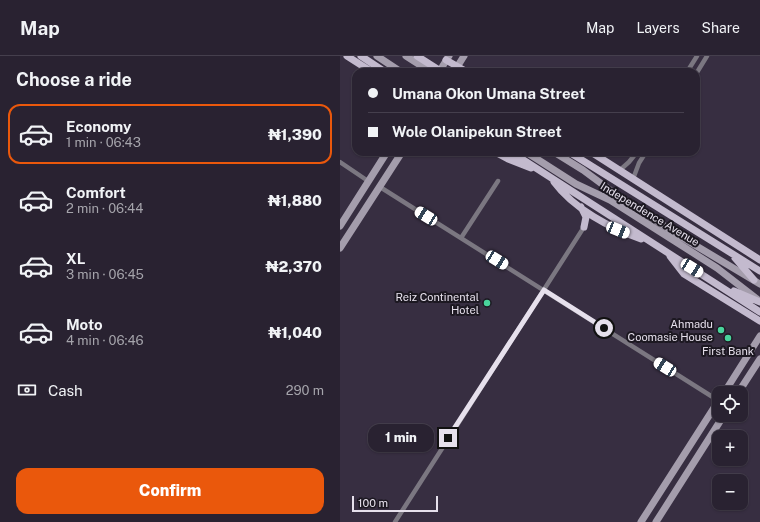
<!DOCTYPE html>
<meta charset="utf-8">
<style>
:root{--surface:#292231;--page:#352f3d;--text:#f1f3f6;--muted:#a5a4ab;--line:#453f4d;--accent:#ea580c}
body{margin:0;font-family:"Public Sans",sans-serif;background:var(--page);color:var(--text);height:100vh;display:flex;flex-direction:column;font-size:15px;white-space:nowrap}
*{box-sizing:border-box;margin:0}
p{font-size:13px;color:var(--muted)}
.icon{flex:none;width:22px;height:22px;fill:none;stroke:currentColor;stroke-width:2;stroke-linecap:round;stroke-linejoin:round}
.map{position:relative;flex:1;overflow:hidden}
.panel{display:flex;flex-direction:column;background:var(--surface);width:340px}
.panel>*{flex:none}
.top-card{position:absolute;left:12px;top:12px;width:348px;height:88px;border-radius:12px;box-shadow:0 1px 3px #0004,0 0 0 1px var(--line);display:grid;align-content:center;height:88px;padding:0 16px;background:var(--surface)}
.tools{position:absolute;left:372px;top:330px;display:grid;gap:8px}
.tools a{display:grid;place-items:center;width:36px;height:36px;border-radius:8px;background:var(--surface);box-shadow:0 1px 3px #0004,0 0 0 1px var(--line);font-size:20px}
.scale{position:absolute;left:12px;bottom:10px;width:86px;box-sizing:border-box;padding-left:4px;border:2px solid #e6e0ec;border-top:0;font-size:11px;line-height:14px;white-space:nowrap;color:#e6e0ec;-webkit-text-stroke:3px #1c1821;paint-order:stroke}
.end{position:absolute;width:18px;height:18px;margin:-9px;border:5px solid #e6e0ec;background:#111;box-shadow:0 0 0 2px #111}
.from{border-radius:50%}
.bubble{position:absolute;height:28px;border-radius:12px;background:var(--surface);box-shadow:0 1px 3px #0004,0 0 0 1px var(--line);font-size:13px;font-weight:800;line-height:28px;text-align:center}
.car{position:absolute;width:12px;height:24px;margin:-12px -6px;border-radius:5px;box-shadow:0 0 3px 1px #0007;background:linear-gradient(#fff 24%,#345 0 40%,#fff 0 76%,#345 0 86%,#fff 0)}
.top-card b{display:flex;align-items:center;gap:14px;height:38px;font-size:15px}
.top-card b+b{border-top:1px solid var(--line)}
.top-card i{width:10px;height:10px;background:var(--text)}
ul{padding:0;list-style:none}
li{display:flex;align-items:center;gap:12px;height:60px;margin:0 8px 6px;padding:0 8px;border:2px solid transparent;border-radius:12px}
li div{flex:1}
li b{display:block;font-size:15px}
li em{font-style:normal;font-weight:800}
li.current{border-color:var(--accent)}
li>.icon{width:36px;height:36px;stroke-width:1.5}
h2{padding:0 16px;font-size:18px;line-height:48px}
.pay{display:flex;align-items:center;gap:10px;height:44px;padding:0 16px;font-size:15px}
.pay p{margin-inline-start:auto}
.button{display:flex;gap:8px;margin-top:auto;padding:8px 16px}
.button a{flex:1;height:46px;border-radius:12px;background:var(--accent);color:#fff;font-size:16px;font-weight:800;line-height:46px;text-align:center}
header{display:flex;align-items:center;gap:24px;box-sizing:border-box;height:56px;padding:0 20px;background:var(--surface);border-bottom:1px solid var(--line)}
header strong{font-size:19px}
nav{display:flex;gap:22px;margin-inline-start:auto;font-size:14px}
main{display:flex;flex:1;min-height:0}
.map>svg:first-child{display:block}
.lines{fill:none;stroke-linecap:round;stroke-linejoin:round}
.minor{stroke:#7b7781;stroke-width:4.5}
.secondary{stroke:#a49dac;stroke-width:7}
.primary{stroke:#c3bace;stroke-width:7}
.route{stroke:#e6e0ec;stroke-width:5}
.poi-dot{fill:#49d49c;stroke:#1c1821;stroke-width:1.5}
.labels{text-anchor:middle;stroke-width:4;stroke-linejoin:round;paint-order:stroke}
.street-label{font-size:11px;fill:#e6e0ec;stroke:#1c1821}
.poi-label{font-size:11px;fill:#e6e0ec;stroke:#1c1821;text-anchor:end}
</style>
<header>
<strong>Map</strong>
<nav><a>Map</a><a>Layers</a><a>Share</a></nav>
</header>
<main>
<section class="panel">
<h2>Choose a ride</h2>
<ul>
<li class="current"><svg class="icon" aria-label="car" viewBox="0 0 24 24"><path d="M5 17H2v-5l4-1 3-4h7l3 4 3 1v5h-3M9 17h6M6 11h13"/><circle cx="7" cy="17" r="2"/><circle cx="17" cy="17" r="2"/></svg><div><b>Economy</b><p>1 min · 06:43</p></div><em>₦1,390</em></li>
<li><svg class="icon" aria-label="car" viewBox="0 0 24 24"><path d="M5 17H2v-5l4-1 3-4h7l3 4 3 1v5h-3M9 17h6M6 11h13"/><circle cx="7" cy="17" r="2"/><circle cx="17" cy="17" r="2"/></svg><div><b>Comfort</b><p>2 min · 06:44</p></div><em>₦1,880</em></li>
<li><svg class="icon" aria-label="car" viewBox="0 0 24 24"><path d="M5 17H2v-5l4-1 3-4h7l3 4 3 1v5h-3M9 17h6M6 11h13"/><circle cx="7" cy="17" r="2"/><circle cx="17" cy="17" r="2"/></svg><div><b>XL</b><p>3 min · 06:45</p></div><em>₦2,370</em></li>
<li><svg class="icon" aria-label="car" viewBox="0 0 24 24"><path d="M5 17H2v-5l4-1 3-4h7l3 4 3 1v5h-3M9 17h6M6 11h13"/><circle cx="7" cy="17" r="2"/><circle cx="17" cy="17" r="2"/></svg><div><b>Moto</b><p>4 min · 06:46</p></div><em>₦1,040</em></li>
</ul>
<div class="pay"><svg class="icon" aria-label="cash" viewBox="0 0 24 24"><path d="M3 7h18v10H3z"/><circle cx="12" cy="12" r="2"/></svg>Cash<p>290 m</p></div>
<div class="button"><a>Confirm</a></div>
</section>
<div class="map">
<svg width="420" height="466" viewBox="0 0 420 466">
<rect width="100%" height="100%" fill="#372e41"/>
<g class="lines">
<path class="minor" d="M 347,16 L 357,0
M 356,18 L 367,0
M 0,106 L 28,125
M 280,114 L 289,106 L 297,96
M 293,123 L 299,107 L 306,96
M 40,131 L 379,345
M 121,182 L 158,125
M 55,466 L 244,171"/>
<path class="secondary" d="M 37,0 L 61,16
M 66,0 L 91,16
M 99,16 L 109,0
M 114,16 L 124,0
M 186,96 L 236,128 L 270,144 L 377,212 L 417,243
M 214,96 L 243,114 L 274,137 L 338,179 L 420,228
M 0,170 L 47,96
M 0,192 L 62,96
M 384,337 L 420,280
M 398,337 L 420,303
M 301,466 L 379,344
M 316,466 L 384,359"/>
<path class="primary" d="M 7,0 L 32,16
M 21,0 L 45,16
M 77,0 L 102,16
M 106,4 L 127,16
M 155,96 L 168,103 L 191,112
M 171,96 L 420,256
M 229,96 L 420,215
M 251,96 L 420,204
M 214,126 C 234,153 270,172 301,183
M 241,151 L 246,161 L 244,171
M 330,200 L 344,218 L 420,265
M 395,202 L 414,224
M 394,235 L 420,246"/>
</g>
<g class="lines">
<path class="route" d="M 108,382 L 204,234 L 264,272"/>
</g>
<g class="poi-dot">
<circle cx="147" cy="247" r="4"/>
<circle cx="381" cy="274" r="4"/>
<circle cx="388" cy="282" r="4"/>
</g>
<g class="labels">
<g class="street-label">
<text transform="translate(310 158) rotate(31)" y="4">Independence Avenue</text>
</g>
<g class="poi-label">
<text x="139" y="245">Reiz Continental<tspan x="139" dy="13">Hotel</tspan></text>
<text x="373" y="272">Ahmadu<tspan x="373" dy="13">Coomasie House</tspan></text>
<text x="388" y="299" text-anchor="middle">First Bank</text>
</g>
</g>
</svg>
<div class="tools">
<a><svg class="icon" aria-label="locate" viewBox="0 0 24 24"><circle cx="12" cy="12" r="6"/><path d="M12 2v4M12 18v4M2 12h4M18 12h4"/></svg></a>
<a>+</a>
<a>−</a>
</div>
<div class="scale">100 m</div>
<i class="end from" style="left:264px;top:272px"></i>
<i class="end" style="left:108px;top:382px"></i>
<div class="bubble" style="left:28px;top:368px;width:66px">1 min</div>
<i class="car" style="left:86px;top:160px;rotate:302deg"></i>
<i class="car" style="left:278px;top:174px;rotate:112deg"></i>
<i class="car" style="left:157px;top:204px;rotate:122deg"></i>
<i class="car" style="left:352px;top:212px;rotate:122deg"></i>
<i class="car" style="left:325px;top:311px;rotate:302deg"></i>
<div class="top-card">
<b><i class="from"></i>Umana Okon Umana Street</b>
<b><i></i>Wole Olanipekun Street</b>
</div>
</div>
</main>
